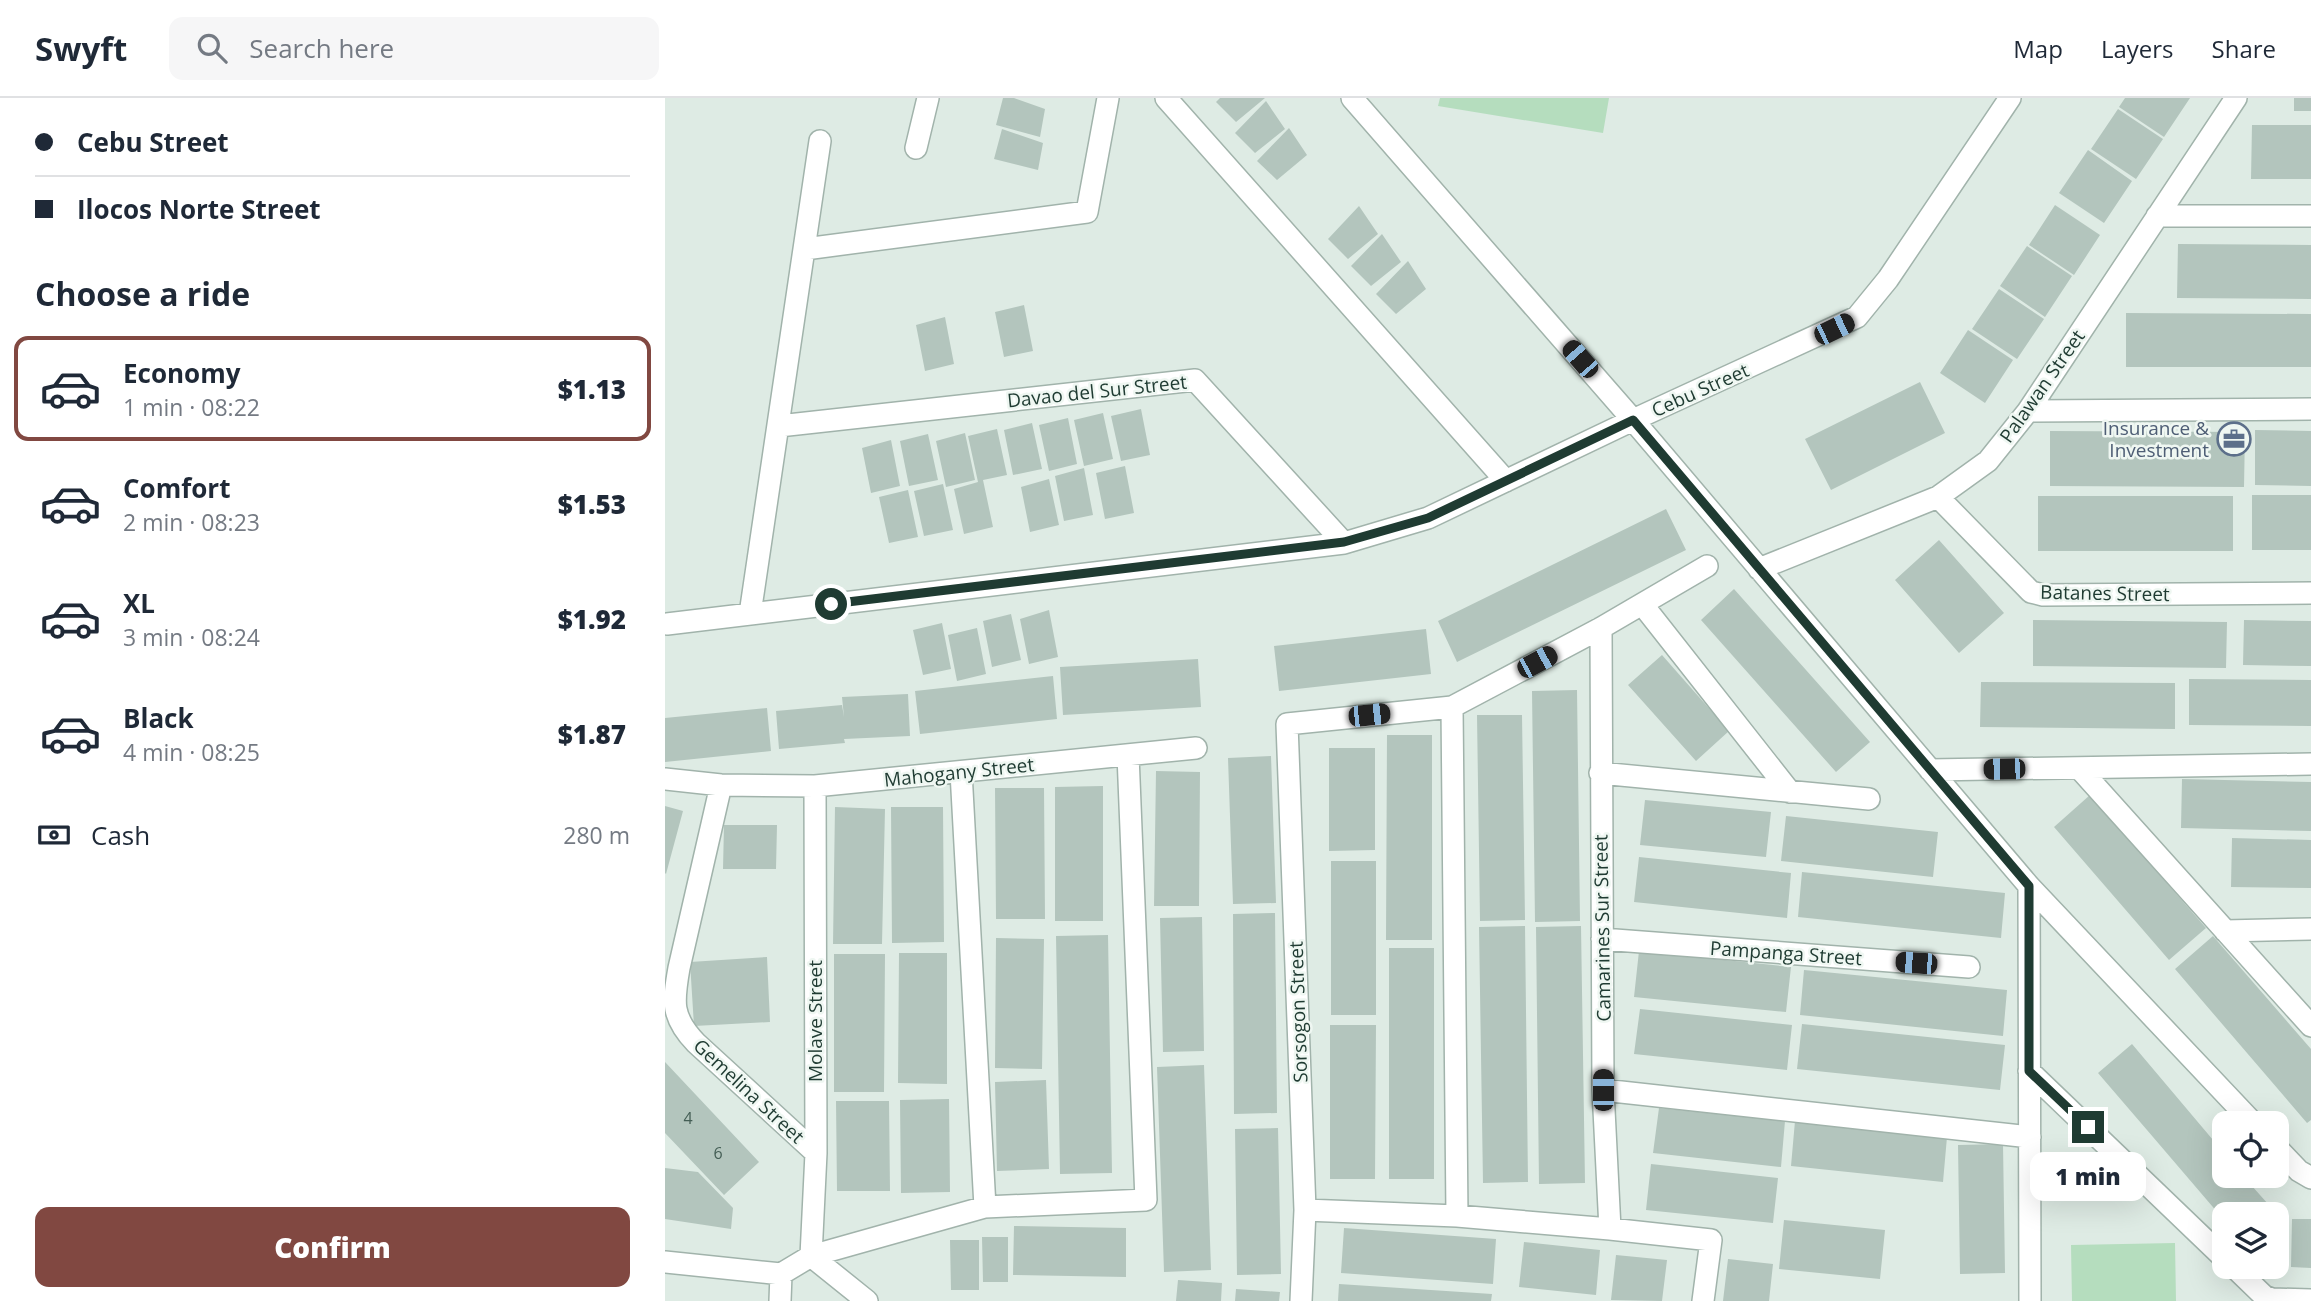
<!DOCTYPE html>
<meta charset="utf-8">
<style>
:root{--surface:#fff;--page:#f6f6f7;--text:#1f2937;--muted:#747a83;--line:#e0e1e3;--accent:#814841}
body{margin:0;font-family:"Open Sans",sans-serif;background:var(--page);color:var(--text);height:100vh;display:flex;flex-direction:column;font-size:26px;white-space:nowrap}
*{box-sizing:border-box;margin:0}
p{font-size:23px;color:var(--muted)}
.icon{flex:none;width:38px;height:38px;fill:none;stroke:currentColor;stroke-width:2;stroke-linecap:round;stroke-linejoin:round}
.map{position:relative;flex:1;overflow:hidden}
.drawer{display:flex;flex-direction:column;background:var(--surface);width:665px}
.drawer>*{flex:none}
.top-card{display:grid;align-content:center;height:154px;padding:0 35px;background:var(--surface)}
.buttons{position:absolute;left:1547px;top:1013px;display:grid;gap:14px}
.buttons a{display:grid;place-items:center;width:77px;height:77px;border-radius:14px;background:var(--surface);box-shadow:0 7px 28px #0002;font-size:35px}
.end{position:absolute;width:32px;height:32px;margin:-16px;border:9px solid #1f3b32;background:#fff;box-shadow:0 0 0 4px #fff}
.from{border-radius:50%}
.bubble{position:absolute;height:49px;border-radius:14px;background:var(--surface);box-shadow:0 7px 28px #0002;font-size:23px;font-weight:800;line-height:49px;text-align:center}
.car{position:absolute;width:21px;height:42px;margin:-21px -10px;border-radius:9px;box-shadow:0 0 5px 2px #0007;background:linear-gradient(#222 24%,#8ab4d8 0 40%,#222 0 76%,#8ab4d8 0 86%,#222 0)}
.top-card b{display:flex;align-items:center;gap:24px;height:66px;font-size:26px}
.top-card b+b{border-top:2px solid var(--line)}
.top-card i{width:18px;height:18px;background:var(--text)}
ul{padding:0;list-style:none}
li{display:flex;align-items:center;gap:21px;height:105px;margin:0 14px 10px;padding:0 21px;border:4px solid transparent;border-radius:14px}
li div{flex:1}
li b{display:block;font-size:26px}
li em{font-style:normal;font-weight:800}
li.current{border-color:var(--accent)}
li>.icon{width:63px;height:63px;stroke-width:1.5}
h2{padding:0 35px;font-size:32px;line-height:84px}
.pay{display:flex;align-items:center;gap:18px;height:77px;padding:0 35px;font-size:26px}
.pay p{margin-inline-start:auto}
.button{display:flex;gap:14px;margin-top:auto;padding:14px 35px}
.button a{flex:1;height:80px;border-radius:14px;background:var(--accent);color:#fff;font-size:28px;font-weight:800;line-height:80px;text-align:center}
header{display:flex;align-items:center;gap:42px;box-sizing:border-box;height:98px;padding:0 35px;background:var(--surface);border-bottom:2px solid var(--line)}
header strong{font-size:33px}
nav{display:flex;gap:38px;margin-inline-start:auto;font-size:24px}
.search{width:490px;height:63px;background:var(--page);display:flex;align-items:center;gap:18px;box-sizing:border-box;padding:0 24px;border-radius:14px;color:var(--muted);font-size:26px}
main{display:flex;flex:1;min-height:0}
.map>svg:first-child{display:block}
.green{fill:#b5ddbe}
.building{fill:#b3c5bd}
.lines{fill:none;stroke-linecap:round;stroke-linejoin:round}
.minor-casing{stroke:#a1b3ab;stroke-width:24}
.minor{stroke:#fff;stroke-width:21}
.route{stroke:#1f3b32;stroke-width:9}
.labels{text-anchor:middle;stroke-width:5;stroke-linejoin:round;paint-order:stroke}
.number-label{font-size:16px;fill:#445e55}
.street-label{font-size:19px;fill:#1f3b32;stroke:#eff7f2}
.service-label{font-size:19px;fill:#4e5e75;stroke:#eff7f2;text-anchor:end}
</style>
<header>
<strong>Swyft</strong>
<div class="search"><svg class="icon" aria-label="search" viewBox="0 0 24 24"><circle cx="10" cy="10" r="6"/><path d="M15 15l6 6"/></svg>Search here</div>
<nav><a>Map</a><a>Layers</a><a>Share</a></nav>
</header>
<main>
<section class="drawer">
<div class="top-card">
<b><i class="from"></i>Cebu Street</b>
<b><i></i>Ilocos Norte Street</b>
</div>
<h2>Choose a ride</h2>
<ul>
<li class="current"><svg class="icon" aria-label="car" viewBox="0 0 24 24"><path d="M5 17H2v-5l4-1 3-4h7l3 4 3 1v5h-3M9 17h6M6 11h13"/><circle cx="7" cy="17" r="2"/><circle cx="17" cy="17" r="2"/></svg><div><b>Economy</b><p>1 min · 08:22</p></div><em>$1.13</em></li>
<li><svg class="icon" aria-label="car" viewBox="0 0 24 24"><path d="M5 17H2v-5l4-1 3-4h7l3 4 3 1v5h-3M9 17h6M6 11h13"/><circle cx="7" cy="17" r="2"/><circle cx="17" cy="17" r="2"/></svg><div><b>Comfort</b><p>2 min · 08:23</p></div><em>$1.53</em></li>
<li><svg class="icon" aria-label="car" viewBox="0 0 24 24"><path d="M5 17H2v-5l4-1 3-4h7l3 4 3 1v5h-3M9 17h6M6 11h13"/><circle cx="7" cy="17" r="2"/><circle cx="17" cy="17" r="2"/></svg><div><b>XL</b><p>3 min · 08:24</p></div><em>$1.92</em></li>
<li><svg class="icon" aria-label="car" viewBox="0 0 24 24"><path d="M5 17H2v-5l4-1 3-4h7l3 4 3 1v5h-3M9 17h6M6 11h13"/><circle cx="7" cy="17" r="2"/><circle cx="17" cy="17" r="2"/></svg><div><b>Black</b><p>4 min · 08:25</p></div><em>$1.87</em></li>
</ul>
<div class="pay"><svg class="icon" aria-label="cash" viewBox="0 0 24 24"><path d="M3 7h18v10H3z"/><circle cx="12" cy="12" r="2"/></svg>Cash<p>280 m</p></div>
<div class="button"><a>Confirm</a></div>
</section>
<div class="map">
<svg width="1646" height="1203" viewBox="0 0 1646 1203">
<rect width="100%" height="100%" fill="#deebe4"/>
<path class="green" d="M 775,0 L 944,0 L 938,35 L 773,8 Z
M 1510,1145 L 1511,1203 L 1407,1203 L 1406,1147 Z"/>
<path class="building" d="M 338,0 L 349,0 L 380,11 L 375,39 L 331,27 Z
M 555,0 L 600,0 L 571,24 L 551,4 Z
M 1460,0 L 1525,0 L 1499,39 L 1454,9 Z
M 1629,0 L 1646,0 L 1646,13 L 1629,13 Z
M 601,3 L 620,31 L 590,55 L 570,35 Z
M 1453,11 L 1498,41 L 1471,81 L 1426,51 Z
M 1587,27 L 1646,27 L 1646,81 L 1586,81 Z
M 624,30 L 642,57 L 612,82 L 592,63 Z
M 337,31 L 378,45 L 373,72 L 329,61 Z
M 1423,52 L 1467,83 L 1439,125 L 1394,95 Z
M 1390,107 L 1435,137 L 1409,177 L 1364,147 Z
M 694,108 L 713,136 L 683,161 L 663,141 Z
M 717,136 L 736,164 L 706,188 L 686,168 Z
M 1513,146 L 1646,147 L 1646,201 L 1512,200 Z
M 1362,148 L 1407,178 L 1380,219 L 1335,188 Z
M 743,163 L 761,191 L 731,216 L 711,196 Z
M 1334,191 L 1379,221 L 1352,261 L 1307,231 Z
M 359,207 L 368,253 L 339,259 L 330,214 Z
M 1461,215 L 1646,216 L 1646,269 L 1461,269 Z
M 280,219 L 289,266 L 260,273 L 251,227 Z
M 1303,232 L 1348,262 L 1320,305 L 1275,275 Z
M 1255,284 L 1280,335 L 1166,392 L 1140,341 Z
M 476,311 L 485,357 L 456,363 L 446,318 Z
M 438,315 L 448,361 L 419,368 L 409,322 Z
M 403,320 L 412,366 L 384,373 L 374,327 Z
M 367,325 L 377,371 L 348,377 L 339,332 Z
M 332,331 L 342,377 L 318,382 L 328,429 L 299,436 L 289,391 L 313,384 L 303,338 Z
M 1590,332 L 1646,333 L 1646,388 L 1590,387 Z
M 1385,333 L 1580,334 L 1579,389 L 1385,388 Z
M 300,335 L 310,382 L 281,389 L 271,343 Z
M 263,336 L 273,382 L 244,388 L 235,343 Z
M 226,342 L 235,388 L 206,395 L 197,350 Z
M 460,368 L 469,415 L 440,421 L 431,375 Z
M 419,370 L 428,417 L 399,423 L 390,378 Z
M 384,381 L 394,427 L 365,434 L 356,389 Z
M 278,386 L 288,432 L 259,438 L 249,393 Z
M 243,392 L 253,439 L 224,445 L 214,399 Z
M 1587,397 L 1646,397 L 1646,452 L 1587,452 Z
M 1373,398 L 1568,398 L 1568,453 L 1373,453 Z
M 1001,411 L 1021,452 L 792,564 L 773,523 Z
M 1274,442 L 1339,515 L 1294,555 L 1230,482 Z
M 1069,491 L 1205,644 L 1171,674 L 1036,522 Z
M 384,512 L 393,559 L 364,566 L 355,521 Z
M 346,516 L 356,562 L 327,569 L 318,523 Z
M 1368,522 L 1562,524 L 1561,570 L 1368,568 Z
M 1579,522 L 1646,523 L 1646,568 L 1578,567 Z
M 277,525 L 286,571 L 258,577 L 248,532 Z
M 312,530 L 321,576 L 292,583 L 283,537 Z
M 761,531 L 766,576 L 614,593 L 609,548 Z
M 997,557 L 1064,633 L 1031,663 L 963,587 Z
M 533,561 L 536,609 L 398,617 L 395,569 Z
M 388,578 L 392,621 L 255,636 L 250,593 Z
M 1524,581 L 1646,582 L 1646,628 L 1524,627 Z
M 1316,584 L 1510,585 L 1510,631 L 1315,629 Z
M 912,592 L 915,823 L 870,824 L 867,593 Z
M 243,596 L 245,638 L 179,641 L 180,645 L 114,651 L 111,613 L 177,607 L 179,619 L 177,599 Z
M 102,610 L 106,653 L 0,664 L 0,620 Z
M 812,617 L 857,617 L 860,822 L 815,823 Z
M 722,637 L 767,637 L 767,842 L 721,842 Z
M 664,650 L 710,650 L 710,752 L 664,753 Z
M 606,658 L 611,805 L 568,806 L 563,660 Z
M 491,673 L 535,674 L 534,808 L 489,808 Z
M 1517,681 L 1646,684 L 1646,733 L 1516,730 Z
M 438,688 L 438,823 L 390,823 L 390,689 Z
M 330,690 L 379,690 L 380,821 L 331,821 Z
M 1425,697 L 1541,830 L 1504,862 L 1389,729 Z
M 980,702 L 1106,714 L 1101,759 L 975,747 Z
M 0,708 L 18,713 L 1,776 L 0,775 Z
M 170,709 L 220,711 L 217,846 L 168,846 Z
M 226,709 L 278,709 L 279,844 L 227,845 Z
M 1121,718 L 1273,734 L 1268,779 L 1116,763 Z
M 59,727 L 112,727 L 111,771 L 58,771 Z
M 1567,740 L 1646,742 L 1646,790 L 1566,789 Z
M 974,759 L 1126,775 L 1122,820 L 969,804 Z
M 666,763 L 711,763 L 711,917 L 666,917 Z
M 1137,774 L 1340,795 L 1336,840 L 1133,819 Z
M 610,815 L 612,1015 L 569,1016 L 568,816 Z
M 537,819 L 539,953 L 498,954 L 495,820 Z
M 860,828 L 863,1084 L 818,1085 L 814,829 Z
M 916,828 L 920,1085 L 874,1086 L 871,829 Z
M 443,837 L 447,1075 L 395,1076 L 391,838 Z
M 1548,838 L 1646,951 L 1646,1022 L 1642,1025 L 1510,871 Z
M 331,840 L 379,841 L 377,971 L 330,970 Z
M 724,850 L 769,850 L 769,1081 L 724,1081 Z
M 974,853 L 1126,869 L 1121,914 L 969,899 Z
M 234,855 L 282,855 L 282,986 L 233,985 Z
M 169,856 L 220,856 L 219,994 L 169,994 Z
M 102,859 L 105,924 L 29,928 L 25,864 Z
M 1139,872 L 1342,892 L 1338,938 L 1135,917 Z
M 975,911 L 1127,927 L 1122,972 L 969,956 Z
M 1137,926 L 1340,947 L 1335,992 L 1132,971 Z
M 665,927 L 711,927 L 710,1081 L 665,1081 Z
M 1467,946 L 1559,1055 L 1559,1078 L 1578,1078 L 1612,1116 L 1559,1116 L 1559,1122 L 1482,1032 L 1433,975 Z
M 0,964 L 94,1064 L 59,1097 L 0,1035 Z
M 539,967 L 546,1172 L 499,1174 L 492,969 Z
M 381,982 L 384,1071 L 332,1073 L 330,984 Z
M 284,1001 L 285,1094 L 236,1095 L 235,1002 Z
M 171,1003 L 224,1003 L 225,1093 L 172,1093 Z
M 994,1010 L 1120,1023 L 1116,1069 L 988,1055 Z
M 1130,1023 L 1282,1039 L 1278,1084 L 1126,1068 Z
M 613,1030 L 616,1176 L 572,1177 L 570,1031 Z
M 1338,1046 L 1340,1175 L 1295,1176 L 1293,1047 Z
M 986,1066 L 1113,1080 L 1108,1125 L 981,1112 Z
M 0,1070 L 33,1074 L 68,1110 L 66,1131 L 0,1121 Z
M 1627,1121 L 1646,1121 L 1646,1170 L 1626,1169 Z
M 1119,1122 L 1220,1132 L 1215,1181 L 1114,1171 Z
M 349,1128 L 461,1130 L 461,1179 L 348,1177 Z
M 679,1130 L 831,1141 L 828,1186 L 676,1175 Z
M 317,1139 L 343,1139 L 343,1184 L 318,1184 Z
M 285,1142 L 314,1142 L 314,1192 L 286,1192 Z
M 859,1144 L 935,1152 L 931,1197 L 854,1189 Z
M 951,1157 L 1002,1162 L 997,1203 L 946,1202 Z
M 1063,1161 L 1108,1166 L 1104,1203 L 1058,1203 Z
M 513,1182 L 557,1185 L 556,1203 L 511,1203 Z
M 674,1186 L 827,1196 L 826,1203 L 673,1203 Z
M 571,1191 L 615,1194 L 614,1203 L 570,1203 Z"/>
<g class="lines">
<defs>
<path id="minor" d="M 501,0 L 841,383
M 687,0 L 968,322 L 1364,788 L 1589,1026
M 251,50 L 263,0
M 1492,118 L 1646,118
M 140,151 L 422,114 L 443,0
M 1363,313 L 1646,311
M 114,328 L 530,282 L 679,445
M 1273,399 L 1366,494 L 1378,497 L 1646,495
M 1094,471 L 1273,399 L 1323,363 L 1363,313 L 1571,0
M 977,506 L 1125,694
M 85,516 L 155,43
M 2,526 L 679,445 L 763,420 L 968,322 L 1192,219 L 1223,181 L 1345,0
M 936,530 L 938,992 L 945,1131
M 787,609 L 792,1118
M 1414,670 L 1646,928
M 1265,672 L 1646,666
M 296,674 L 320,1109
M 935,675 L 1204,701
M 0,681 L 56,687 L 150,688 L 531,650
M 56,687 L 14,870 C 8,904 6,919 31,945 L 151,1055
M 150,688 L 151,1055 L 146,1158 L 202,1203
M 1364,788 L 1365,1203
M 1560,833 L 1646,831
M 937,841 L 1304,869
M 1364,973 L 1559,1160
M 938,992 L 1365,1039
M 1612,1050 L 1634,1073 L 1646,1080
M 640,1112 L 792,1118 L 945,1131 L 1046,1142 L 1038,1203
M 0,1164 L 116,1176 L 115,1203
M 1569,1169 L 1599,1198 L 1607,1201 L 1646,1202
M 116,1176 L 146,1158 L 320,1109 L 481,1102 L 463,657
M 636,1203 L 640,1112 L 622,626 L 787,609 L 936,530 L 1042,468"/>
</defs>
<use href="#minor" class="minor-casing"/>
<use href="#minor" class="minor"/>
</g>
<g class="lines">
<path class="route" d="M 166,506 L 679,444 L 763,420 L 968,322 L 1364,788 L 1364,973 L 1423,1029"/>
</g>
<defs>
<symbol id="office-ring" viewBox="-11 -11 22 22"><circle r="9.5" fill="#eff7f2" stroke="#5c6f8a" stroke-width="1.5"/><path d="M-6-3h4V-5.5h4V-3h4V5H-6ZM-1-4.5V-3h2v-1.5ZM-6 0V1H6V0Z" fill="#5c6f8a"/></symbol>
</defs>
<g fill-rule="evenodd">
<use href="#office-ring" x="1550" y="322" width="38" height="38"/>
</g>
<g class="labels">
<g class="number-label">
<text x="23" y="1026">4</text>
<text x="53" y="1061">6</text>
</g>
<g class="street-label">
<text transform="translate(1377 288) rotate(-55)" y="7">Palawan Street</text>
<text transform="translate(1035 292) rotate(-24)" y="7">Cebu Street</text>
<text transform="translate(432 293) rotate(-6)" y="7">Davao del Sur Street</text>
<text transform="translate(1440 495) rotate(1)" y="7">Batanes Street</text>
<text transform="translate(294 674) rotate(-6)" y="7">Mahogany Street</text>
<text transform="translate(937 830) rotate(-91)" y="7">Camarines Sur Street</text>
<text transform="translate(1121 855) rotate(4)" y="7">Pampanga Street</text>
<text transform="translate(633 914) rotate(-92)" y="7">Sorsogon Street</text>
<text transform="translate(150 923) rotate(-90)" y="7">Molave Street</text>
<text transform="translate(84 993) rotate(43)" y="7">Gemelina Street</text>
</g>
<g class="service-label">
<text x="1544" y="337">Insurance &amp;<tspan x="1544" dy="22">Investment</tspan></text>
</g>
</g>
</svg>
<div class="buttons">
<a><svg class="icon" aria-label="locate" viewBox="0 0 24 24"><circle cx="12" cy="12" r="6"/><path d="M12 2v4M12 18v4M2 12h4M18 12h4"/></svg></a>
<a><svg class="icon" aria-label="layers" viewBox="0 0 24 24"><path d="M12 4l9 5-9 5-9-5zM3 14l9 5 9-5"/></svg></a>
</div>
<i class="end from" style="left:166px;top:506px"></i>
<i class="end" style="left:1423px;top:1029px"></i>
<div class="bubble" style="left:1365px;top:1054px;width:116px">1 min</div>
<i class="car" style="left:1169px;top:231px;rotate:64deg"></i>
<i class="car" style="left:915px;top:261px;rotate:319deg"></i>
<i class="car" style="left:872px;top:564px;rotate:62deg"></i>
<i class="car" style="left:704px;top:617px;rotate:84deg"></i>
<i class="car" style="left:1339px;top:671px;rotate:269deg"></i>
<i class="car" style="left:1251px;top:865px;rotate:274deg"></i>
<i class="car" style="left:938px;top:992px;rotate:0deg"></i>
</div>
</main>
